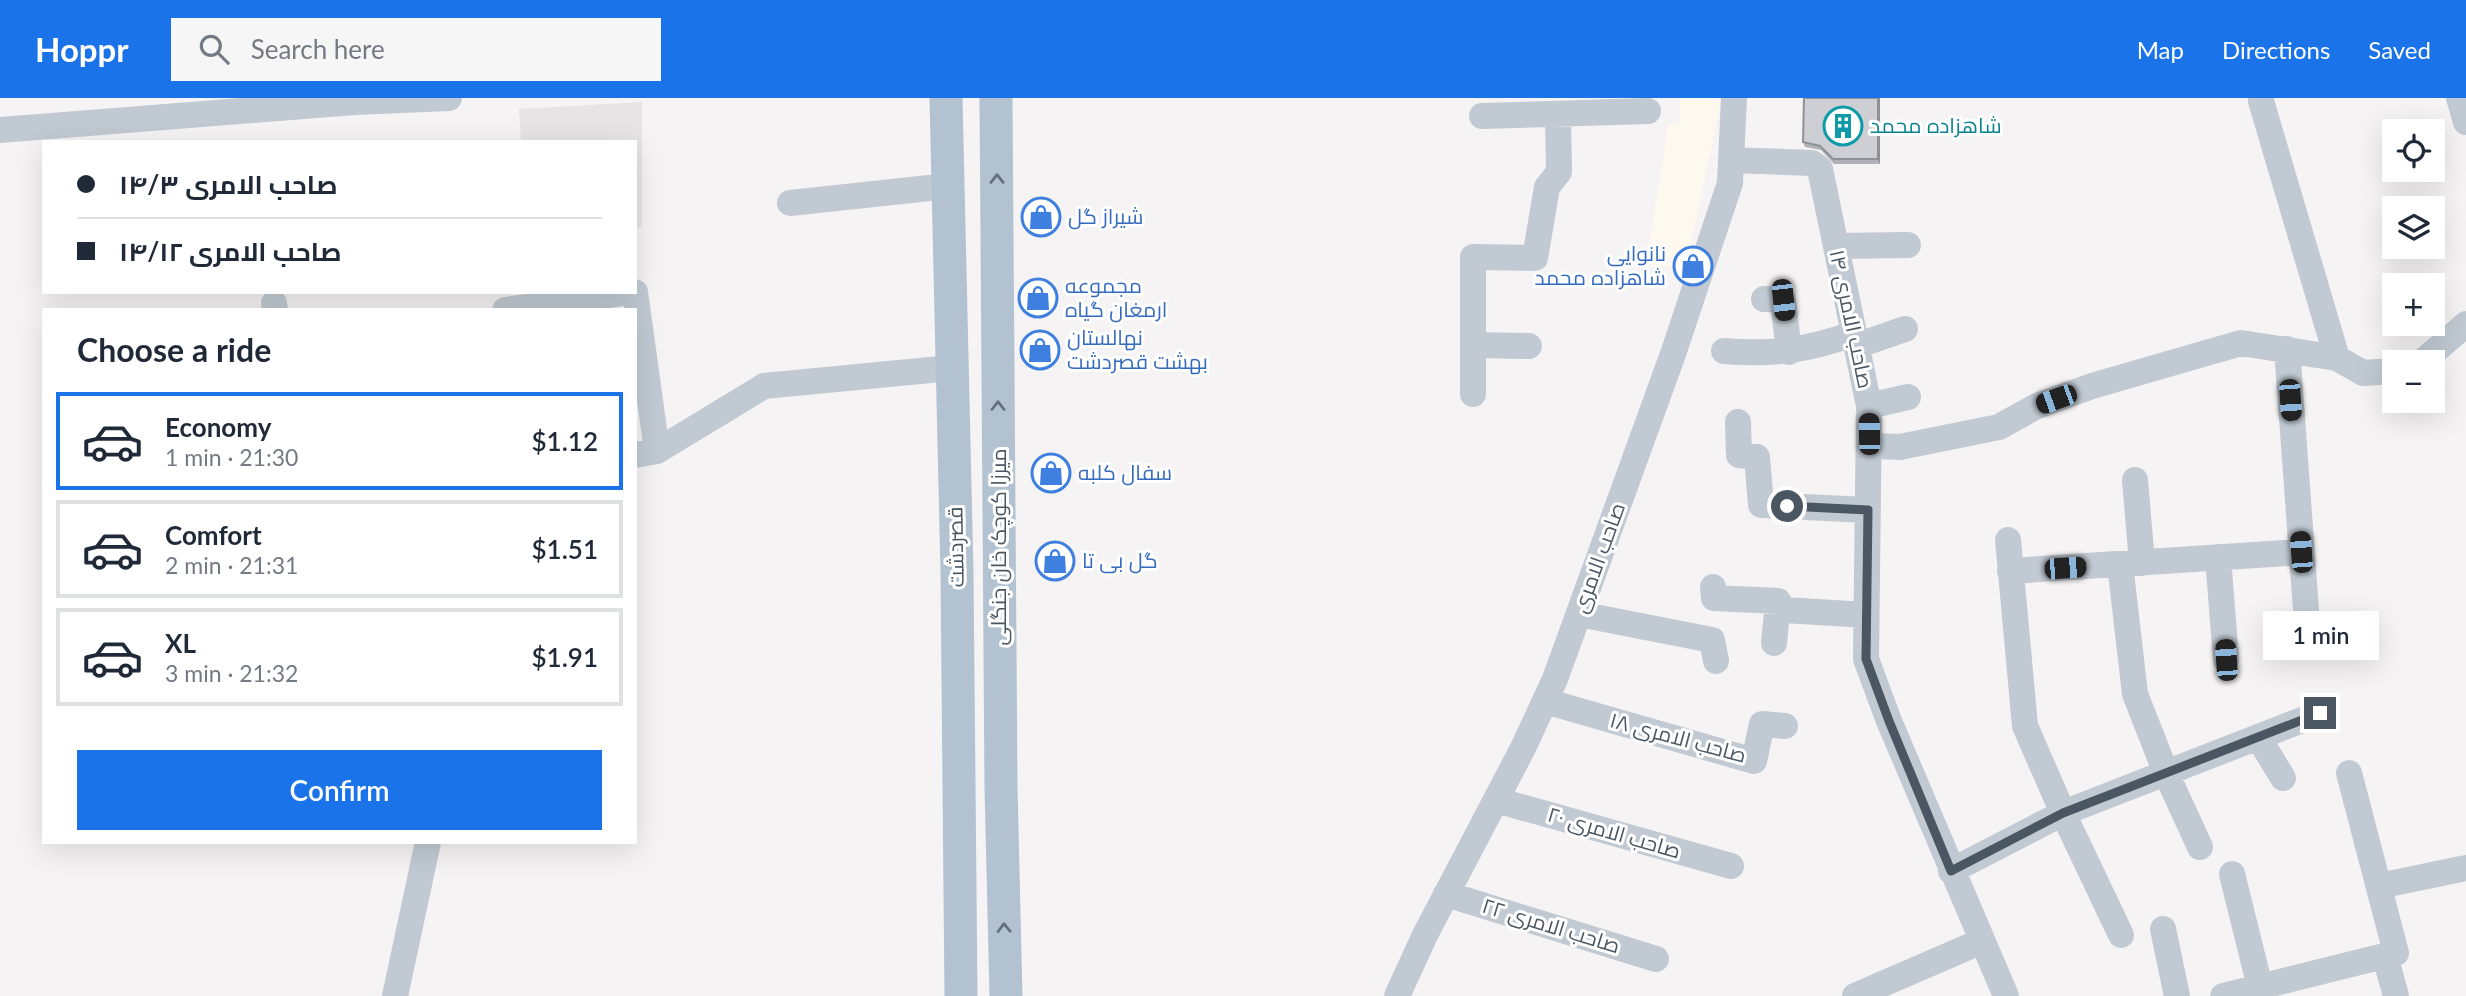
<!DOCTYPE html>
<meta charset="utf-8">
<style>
:root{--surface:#fff;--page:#f6f6f7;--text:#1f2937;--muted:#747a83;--line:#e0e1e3;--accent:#1a73e8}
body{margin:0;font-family:Lato,Cairo,sans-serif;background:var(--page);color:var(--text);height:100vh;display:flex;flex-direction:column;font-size:26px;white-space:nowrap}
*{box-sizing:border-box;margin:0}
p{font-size:23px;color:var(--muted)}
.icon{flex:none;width:38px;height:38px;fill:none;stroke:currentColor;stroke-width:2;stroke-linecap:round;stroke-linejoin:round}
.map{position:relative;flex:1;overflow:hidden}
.drawer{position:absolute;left:42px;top:210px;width:595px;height:536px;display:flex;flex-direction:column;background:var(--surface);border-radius:0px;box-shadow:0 7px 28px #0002}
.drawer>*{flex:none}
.guide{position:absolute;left:42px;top:42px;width:595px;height:154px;border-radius:0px;box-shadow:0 7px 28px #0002;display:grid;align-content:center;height:154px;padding:0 35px;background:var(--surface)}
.buttons{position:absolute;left:2382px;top:21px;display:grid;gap:14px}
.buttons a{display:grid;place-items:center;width:63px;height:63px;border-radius:0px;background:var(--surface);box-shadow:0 7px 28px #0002;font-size:35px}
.end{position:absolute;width:32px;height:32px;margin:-16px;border:9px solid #4a5661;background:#fff;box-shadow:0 0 0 4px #fff}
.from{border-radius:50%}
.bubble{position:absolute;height:49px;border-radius:0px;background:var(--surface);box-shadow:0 7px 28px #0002;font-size:23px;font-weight:600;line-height:49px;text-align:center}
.car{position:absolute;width:21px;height:42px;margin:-21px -10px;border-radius:9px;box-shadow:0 0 5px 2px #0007;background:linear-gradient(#222 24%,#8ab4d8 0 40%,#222 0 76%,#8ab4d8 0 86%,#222 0)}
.guide b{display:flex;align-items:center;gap:24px;height:66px;font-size:26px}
.guide b+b{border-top:2px solid var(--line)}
.guide i{width:18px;height:18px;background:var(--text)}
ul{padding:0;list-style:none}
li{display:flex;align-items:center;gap:21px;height:98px;margin:0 14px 10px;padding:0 21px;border:4px solid var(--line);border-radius:0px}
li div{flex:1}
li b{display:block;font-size:26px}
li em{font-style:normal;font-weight:600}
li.current{border-color:var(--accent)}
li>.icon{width:63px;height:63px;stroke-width:1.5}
h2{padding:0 35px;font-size:32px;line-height:84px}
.cta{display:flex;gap:14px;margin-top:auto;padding:14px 35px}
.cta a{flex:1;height:80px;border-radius:0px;background:var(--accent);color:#fff;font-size:28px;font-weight:600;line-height:80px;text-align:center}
header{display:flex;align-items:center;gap:42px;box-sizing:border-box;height:98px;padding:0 35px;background:var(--accent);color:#fff}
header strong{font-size:33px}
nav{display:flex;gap:38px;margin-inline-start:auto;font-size:24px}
.search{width:490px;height:63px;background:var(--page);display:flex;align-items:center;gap:18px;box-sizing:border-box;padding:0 24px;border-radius:0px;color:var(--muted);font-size:26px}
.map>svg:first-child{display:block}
.commercial{fill:#fdf9ef}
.education{fill:#e6e4e5}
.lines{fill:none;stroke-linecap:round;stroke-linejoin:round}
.minor{stroke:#c1cad2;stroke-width:26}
.major{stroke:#b3c2d1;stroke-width:33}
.wall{fill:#b0b2b7}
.shaded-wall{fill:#909195}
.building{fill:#cdcfd5;stroke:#909195;stroke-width:2}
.oneway{stroke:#64717d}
.route{stroke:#4a5661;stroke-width:9}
.labels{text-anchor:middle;stroke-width:6;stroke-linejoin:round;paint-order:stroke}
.culture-label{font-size:21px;fill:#0d838f;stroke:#fff;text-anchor:start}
.shop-label{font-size:21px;fill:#366cbe;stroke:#fff;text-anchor:start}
.street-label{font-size:21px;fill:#4a5661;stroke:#fff}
</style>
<header>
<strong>Hoppr</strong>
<div class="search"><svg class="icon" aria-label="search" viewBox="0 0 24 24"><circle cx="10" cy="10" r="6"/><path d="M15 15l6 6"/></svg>Search here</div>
<nav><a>Map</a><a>Directions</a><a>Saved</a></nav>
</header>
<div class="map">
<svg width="2466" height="898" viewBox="0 0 2466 898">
<rect width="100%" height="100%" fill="#f5f3f3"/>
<path class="commercial" d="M 1681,0 L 1722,0 L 1686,168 L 1646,169 L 1668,26 L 1679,27 Z"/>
<path class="education" d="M 642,4 L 642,129 L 635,130 L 635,44 L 521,44 L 519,11 Z"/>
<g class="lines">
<path class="minor" d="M 2459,0 L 2466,24
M 2261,3 L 2337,260
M 1482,18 L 1648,13
M 0,32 L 355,4 L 449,0
M 1731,62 L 1812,65 L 1820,71 L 1869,308 L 1866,561 L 1889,623 L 2006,898
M 790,105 L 948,88
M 1836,148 L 1908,147
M 635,194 L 657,353
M 1764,201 L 1783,202 L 1789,254
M 274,205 L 275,212
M 505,212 L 630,194
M 1474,247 L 1529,248
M 1856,248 L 1905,231
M 2287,251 L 2306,512
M 1724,253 C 1773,257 1807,252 1853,236
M 2422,264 L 2466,226
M 1473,296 L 1473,159 L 1535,160 L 1547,89 L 1559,74 L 1558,16
M 1869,308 L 1908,299
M 1738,324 L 1739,357 L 1757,359 L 1761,407 L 1868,412
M 1869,344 L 1876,348 L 1900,349 L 1999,329 L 2037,308 L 2092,288 L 2241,245 L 2337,260 L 2363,275 L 2394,273
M 635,357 L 657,353 L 764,288 L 951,270
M 2135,382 L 2142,465
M 2008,442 L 2025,628 L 2063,715 L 2121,837
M 2218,459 L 2226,562
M 2120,466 L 2135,596 L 2166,675 L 2200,749
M 2010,473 L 2301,454
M 1713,489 L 1714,500 L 1778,503 L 1784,512 L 1866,517
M 1579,516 L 1712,542 L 1716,563
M 1774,545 L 1778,503
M 1545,603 L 1754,663 L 1762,626 L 1785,628
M 2258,639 L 2283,680
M 1496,702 L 1731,768
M 1951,773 L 2063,715 L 2320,615
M 2232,776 L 2260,889
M 2379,788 L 2466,770
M 1446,796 L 1656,861
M 2163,831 L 2177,898
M 2385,858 L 2396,898
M 395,898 L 428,744
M 1397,898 L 1425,837 L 1523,650 L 1555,581 L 1673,256 L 1730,85 L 1734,0
M 1855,898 L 1982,843
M 2223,898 L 2396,855 L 2349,675"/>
<path class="major" d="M 946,0 L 957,475 L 961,898
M 996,0 L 1001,690 L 1006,898"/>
</g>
<path class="wall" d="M 1880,0 L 1880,66 L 1834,66 L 1821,52 L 1805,49 L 1803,44 Z"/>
<path class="shaded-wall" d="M 1878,0 L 1880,0 L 1880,66 L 1878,61 Z"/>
<path class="building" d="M 1804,0 L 1878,0 L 1878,61 L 1833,61 L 1820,48 L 1803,44 Z"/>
<defs><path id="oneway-chevron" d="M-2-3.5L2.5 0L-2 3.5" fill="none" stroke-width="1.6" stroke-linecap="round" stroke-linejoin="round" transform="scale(1.75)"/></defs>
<g class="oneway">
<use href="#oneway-chevron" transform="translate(997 81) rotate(-90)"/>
<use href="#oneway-chevron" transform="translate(998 308) rotate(-90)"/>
<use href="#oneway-chevron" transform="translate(1004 830) rotate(-92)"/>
</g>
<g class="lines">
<path class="route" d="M 1787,408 L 1868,412 L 1866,561 L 1889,623 L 1951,773 L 2063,715 L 2320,615"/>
</g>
<defs>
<symbol id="building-ring" viewBox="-11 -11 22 22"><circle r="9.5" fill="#fff" stroke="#0f9aa8" stroke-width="1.5"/><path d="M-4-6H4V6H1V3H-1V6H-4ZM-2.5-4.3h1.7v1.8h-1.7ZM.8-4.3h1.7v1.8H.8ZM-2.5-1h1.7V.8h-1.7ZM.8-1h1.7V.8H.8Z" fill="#0f9aa8"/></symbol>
<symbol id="shop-ring" viewBox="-11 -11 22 22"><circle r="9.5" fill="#fff" stroke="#3f7fe0" stroke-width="1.5"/><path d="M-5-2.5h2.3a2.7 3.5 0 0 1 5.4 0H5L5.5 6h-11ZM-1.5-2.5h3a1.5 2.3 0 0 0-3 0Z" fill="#3f7fe0"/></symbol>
</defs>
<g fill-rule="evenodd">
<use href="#building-ring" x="1821" y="6" width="44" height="44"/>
<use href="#shop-ring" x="1019" y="97" width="44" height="44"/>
<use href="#shop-ring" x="1671" y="146" width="44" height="44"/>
<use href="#shop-ring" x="1016" y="178" width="44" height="44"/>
<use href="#shop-ring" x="1018" y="230" width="44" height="44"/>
<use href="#shop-ring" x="1029" y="353" width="44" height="44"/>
<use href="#shop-ring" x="1033" y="441" width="44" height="44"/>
</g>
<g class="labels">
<g class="culture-label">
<text x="1870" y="35">شاهزاده محمد</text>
</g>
<g class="shop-label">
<text x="1068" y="126">شیراز گل</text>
<text x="1666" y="163" text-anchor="end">نانوایی<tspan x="1666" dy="24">شاهزاده محمد</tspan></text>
<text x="1065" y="195">مجموعه<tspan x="1065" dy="24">ارمغان گیاه</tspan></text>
<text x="1067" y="247">نهالستان<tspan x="1067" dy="24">بهشت قصردشت</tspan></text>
<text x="1078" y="382">سفال کلبه</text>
<text x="1082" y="470">گل بی تا</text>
</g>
<g class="street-label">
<text transform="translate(1851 221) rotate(78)" y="7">۱۴ صاحب الامری</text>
<text transform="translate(956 449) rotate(-91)" y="7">قصردشت</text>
<text transform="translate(999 449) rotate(-90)" y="7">میرزا کوچک خان جنگلی</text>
<text transform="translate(1599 460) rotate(-70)" y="7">صاحب الامری</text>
<text transform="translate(1678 640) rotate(15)" y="7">۱۸ صاحب الامری</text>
<text transform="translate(1614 735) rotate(16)" y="7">۲۰ صاحب الامری</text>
<text transform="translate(1551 828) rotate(17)" y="7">۲۲ صاحب الامری</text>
</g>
</g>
</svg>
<div class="buttons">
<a><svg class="icon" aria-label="locate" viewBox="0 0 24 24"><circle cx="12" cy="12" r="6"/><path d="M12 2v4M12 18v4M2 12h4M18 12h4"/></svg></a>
<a><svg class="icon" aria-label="layers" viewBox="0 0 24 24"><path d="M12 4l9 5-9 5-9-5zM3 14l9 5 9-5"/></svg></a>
<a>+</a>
<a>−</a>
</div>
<i class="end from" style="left:1787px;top:408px"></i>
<i class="end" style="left:2320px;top:615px"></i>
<div class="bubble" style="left:2263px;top:513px;width:116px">1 min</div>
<i class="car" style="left:1783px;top:202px;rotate:174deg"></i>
<i class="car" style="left:2056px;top:301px;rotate:250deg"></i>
<i class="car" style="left:2290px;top:302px;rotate:176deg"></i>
<i class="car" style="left:1869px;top:336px;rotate:359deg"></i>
<i class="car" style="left:2301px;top:454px;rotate:356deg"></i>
<i class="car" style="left:2065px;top:470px;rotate:86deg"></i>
<i class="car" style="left:2226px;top:562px;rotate:356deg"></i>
<div class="guide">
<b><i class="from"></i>۱۴/۳ صاحب الامری</b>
<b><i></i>۱۴/۱۲ صاحب الامری</b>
</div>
<section class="drawer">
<h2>Choose a ride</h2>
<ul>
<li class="current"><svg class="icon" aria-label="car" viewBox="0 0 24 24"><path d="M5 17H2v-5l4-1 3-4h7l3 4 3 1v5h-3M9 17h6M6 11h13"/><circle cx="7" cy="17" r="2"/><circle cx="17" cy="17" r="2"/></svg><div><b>Economy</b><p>1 min · 21:30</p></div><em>$1.12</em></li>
<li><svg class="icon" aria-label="car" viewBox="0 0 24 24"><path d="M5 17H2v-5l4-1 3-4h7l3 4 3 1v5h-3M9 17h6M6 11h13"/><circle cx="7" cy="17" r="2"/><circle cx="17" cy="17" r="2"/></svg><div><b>Comfort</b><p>2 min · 21:31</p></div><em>$1.51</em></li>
<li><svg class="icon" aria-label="car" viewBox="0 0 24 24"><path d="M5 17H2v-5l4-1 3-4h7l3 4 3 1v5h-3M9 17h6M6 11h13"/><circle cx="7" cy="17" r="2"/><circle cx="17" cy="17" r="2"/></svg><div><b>XL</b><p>3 min · 21:32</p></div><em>$1.91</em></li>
</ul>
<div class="cta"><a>Confirm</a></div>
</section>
</div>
